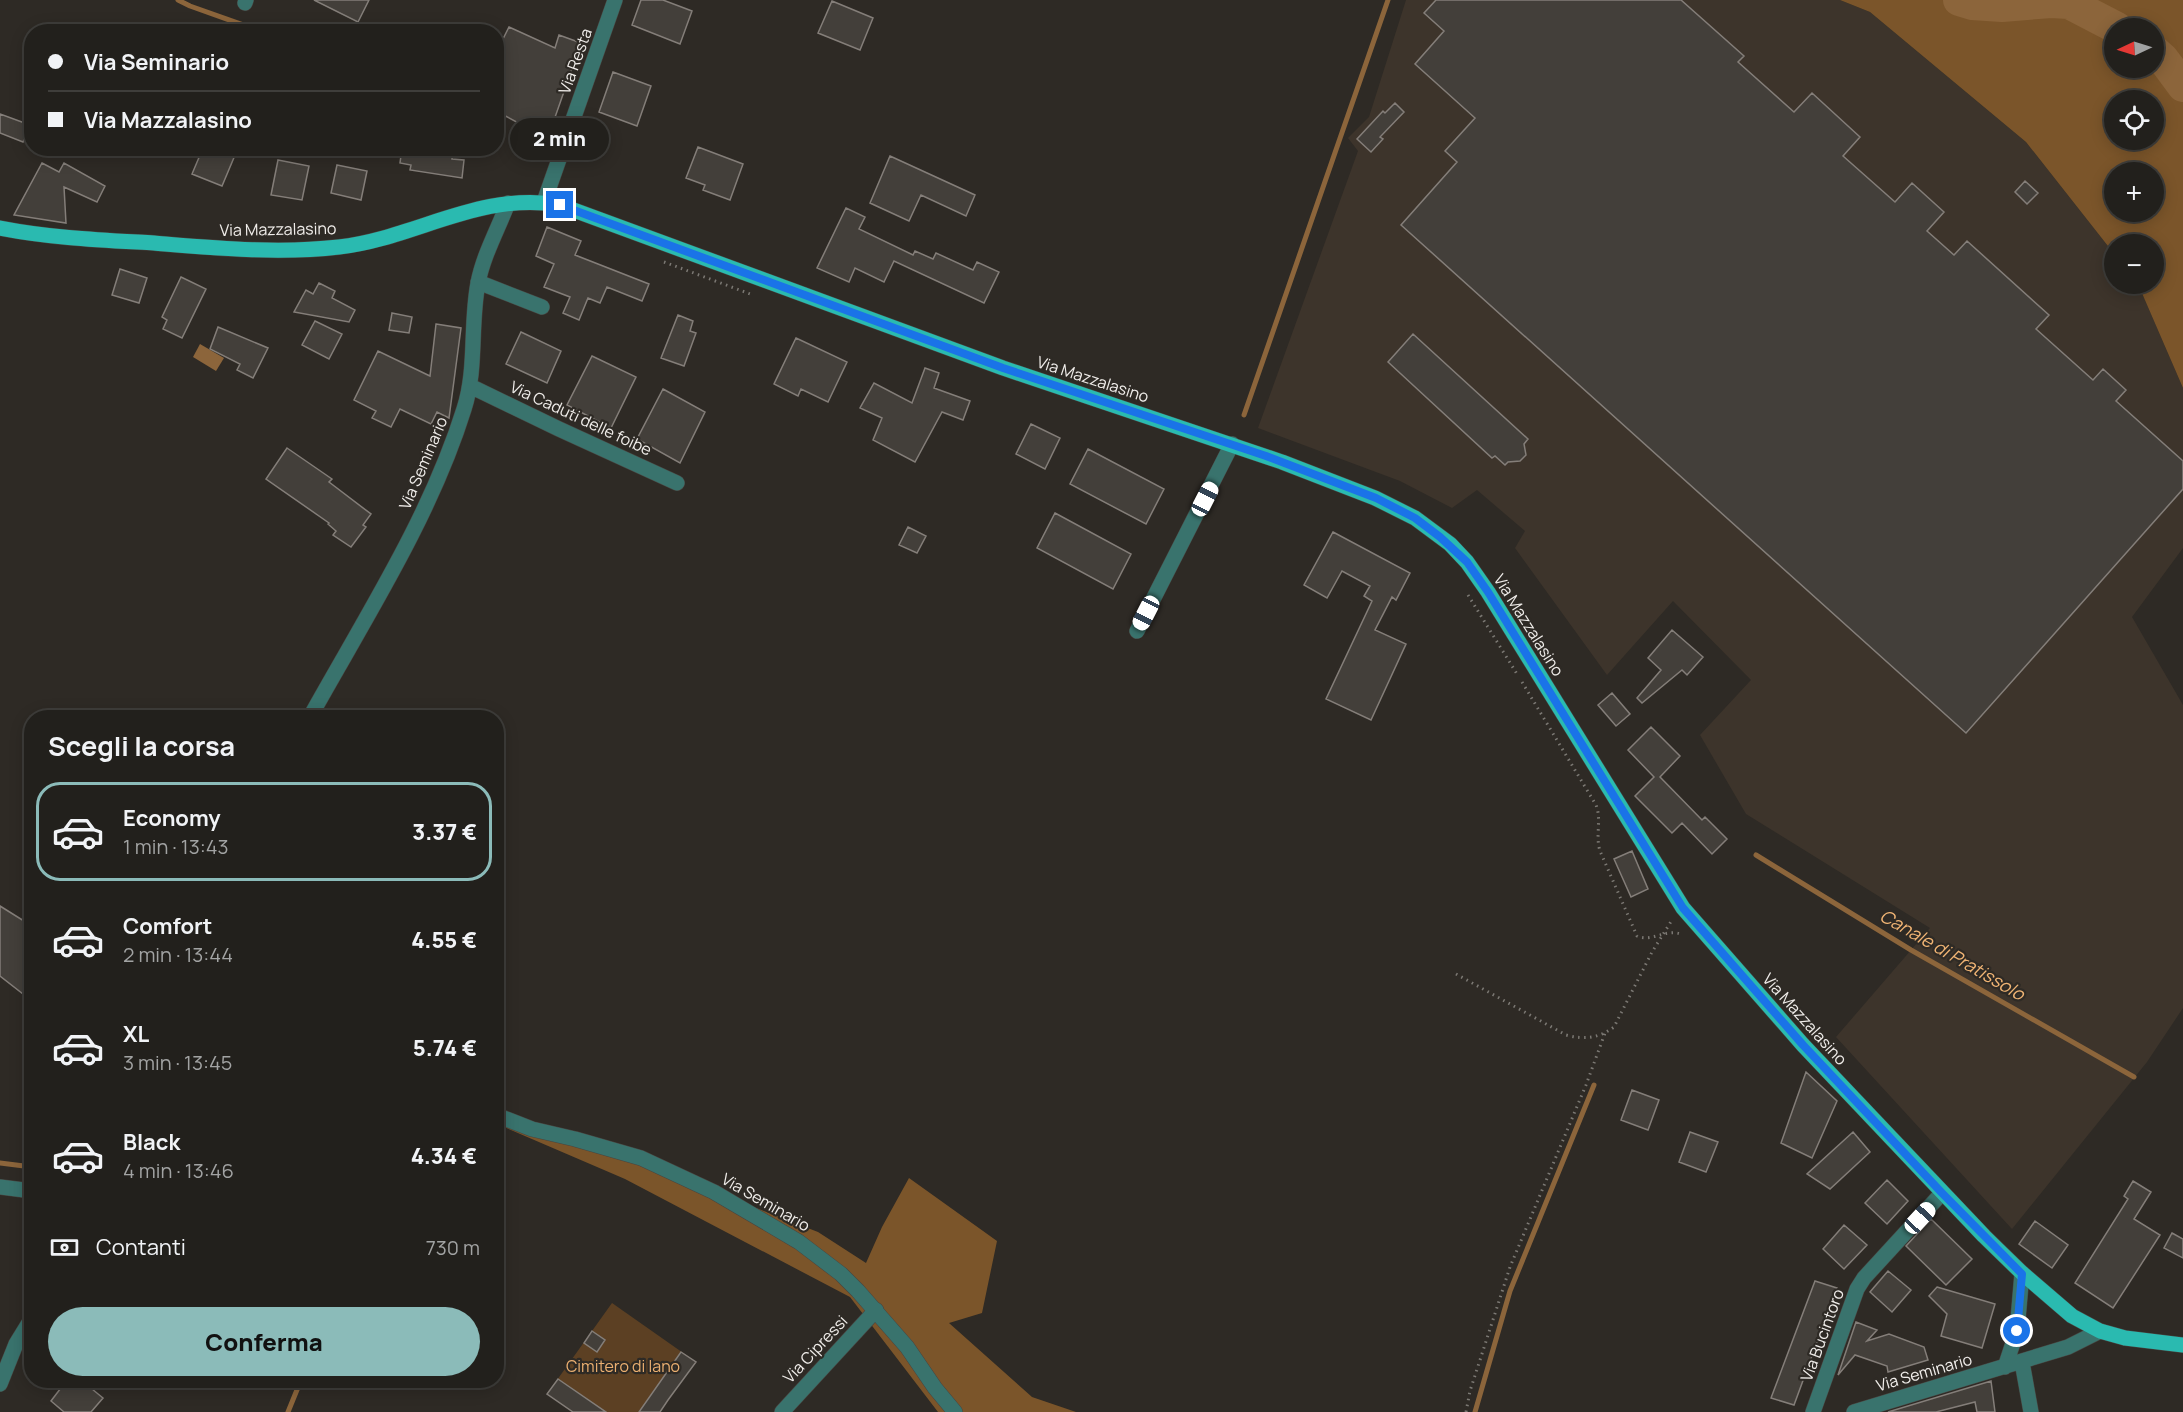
<!DOCTYPE html>
<html lang="it">
<meta charset="utf-8">
<style>
:root{--surface:#22201c;--page:#2e2d29;--text:#f1f3f6;--muted:#a2a3a3;--line:#3f3e3b;--accent:#8bbbb9}
body{margin:0;font-family:Manrope,sans-serif;background:var(--page);color:var(--text);height:100vh;display:flex;flex-direction:column;font-size:22px;white-space:nowrap}
*{box-sizing:border-box;margin:0}
p{font-size:20px;color:var(--muted)}
.icon{flex:none;width:33px;height:33px;fill:none;stroke:currentColor;stroke-width:2;stroke-linecap:round;stroke-linejoin:round}
.map{position:relative;flex:1;overflow:hidden}
.side{position:absolute;left:24px;top:710px;width:480px;height:678px;display:flex;flex-direction:column;background:var(--surface);border-radius:24px;box-shadow:0 3px 15px #0003,0 0 0 2px var(--line)}
.side>*{flex:none}
.top-card{position:absolute;left:24px;top:24px;width:480px;height:132px;border-radius:24px;box-shadow:0 3px 15px #0003,0 0 0 2px var(--line);display:grid;align-content:center;height:132px;padding:0 24px;background:var(--surface)}
.needle{width:39px;rotate:266deg}
.tools{position:absolute;left:2104px;top:18px;display:grid;gap:12px}
.tools a{display:grid;place-items:center;width:60px;height:60px;border-radius:50%;background:var(--surface);box-shadow:0 3px 15px #0003,0 0 0 2px var(--line);font-size:30px}
.end{position:absolute;width:27px;height:27px;margin:-14px;border:8px solid #1a73e8;background:#fff;box-shadow:0 0 0 3px #fff}
.from{border-radius:50%}
.bubble{position:absolute;height:42px;border-radius:21px;background:var(--surface);box-shadow:0 3px 15px #0003,0 0 0 2px var(--line);font-size:20px;font-weight:800;line-height:42px;text-align:center}
.car{position:absolute;width:18px;height:36px;margin:-18px -9px;border-radius:8px;box-shadow:0 0 4px 2px #0007;background:linear-gradient(#fff 24%,#345 0 40%,#fff 0 76%,#345 0 86%,#fff 0)}
.top-card b{display:flex;align-items:center;gap:21px;height:57px;font-size:22px}
.top-card b+b{border-top:2px solid var(--line)}
.top-card i{width:15px;height:15px;background:var(--text)}
ul{padding:0;list-style:none}
li{display:flex;align-items:center;gap:18px;height:99px;margin:0 12px 9px;padding:0 12px;border:3px solid transparent;border-radius:24px}
li div{flex:1}
li b{display:block;font-size:22px}
li em{font-style:normal;font-weight:800}
li.active{border-color:var(--accent)}
li>.icon{width:54px;height:54px;stroke-width:1.5}
h2{padding:0 24px;font-size:27px;line-height:72px}
.pay{display:flex;align-items:center;gap:15px;height:66px;padding:0 24px;font-size:22px}
.pay p{margin-inline-start:auto}
.button{display:flex;gap:12px;margin-top:auto;padding:12px 24px}
.button a{flex:1;height:69px;border-radius:36px;background:var(--accent);color:#111;font-size:24px;font-weight:800;line-height:69px;text-align:center}
.map>svg:first-child{display:block}
.built{fill:#3d342b}
.green{fill:#5c4023}
.forest{fill:#7b552a;fill-rule:evenodd}
.water{fill:#8c653b}
.lines{fill:none;stroke-linecap:round;stroke-linejoin:round}
.stream{stroke:#8c653b;stroke-width:5}
.river{stroke:#8c653b;stroke-width:32}
.building{fill:#433f3a;stroke:#847e79;stroke-width:1.5}
.minor-casing{stroke:#494541;stroke-width:16}
.major-casing{stroke:#494541;stroke-width:16}
.path{stroke:#7c7974;stroke-width:3;stroke-dasharray:1.5 4.5;stroke-linecap:butt}
.minor{stroke:#39736d;stroke-width:15}
.major{stroke:#2abab0;stroke-width:15}
.route{stroke:#1a73e8;stroke-width:8}
.labels{text-anchor:middle;stroke-width:4.5;stroke-linejoin:round;paint-order:stroke}
.street-label{font-size:16px;fill:#f0edea;stroke:#2e2a25}
.park-label{font-size:16px;fill:#ecb071;stroke:#2e2a25}
.water-label{font-size:18px;font-style:italic;fill:#f0b474;stroke:#2e2a25}
</style>
<div class="map">
<svg width="2183" height="1412" viewBox="0 0 2183 1412">
<rect width="100%" height="100%" fill="#2e2a25"/>
<path class="built" d="M 1406,0 L 1840,0 L 1870,12 L 2026,142 L 2115,255 L 2115,284 L 2138,284 L 2139,286 L 2183,388 L 2183,548 L 2132,617 L 2183,705 L 2183,1008 L 2147,1062 L 2012,1229 L 1836,1037 L 1930,928 L 1746,814 L 1700,735 L 1751,680 L 1673,601 L 1607,675 L 1515,548 L 1525,531 L 1477,490 L 1452,508 L 1400,481 L 1258,428 L 1358,151 L 1348,138 L 1369,117 Z"/>
<path class="green" d="M 612,1303 L 696,1362 L 660,1412 L 573,1412 L 547,1394 Z"/>
<path class="forest" d="M 1840,0 L 2183,0 L 2183,388 L 2138,284 L 2154,284 L 2154,244 L 2115,244 L 2115,255 L 2026,142 L 1870,12 ZM 2115,28 L 2154,28 L 2154,68 L 2115,68 ZM 2115,100 L 2154,100 L 2154,140 L 2115,140 ZM 2115,172 L 2154,172 L 2154,212 L 2115,212 Z
M 499,1117 L 640,1163 L 818,1232 L 866,1263 L 882,1227 L 909,1178 L 997,1241 L 982,1313 L 949,1323 L 1032,1397 L 1076,1412 L 938,1412 L 850,1297 L 625,1179 L 497,1124 Z"/>
<path class="water" d="M 200,344 L 224,358 L 216,371 L 193,357 Z"/>
<g class="lines">
<path class="stream" d="M 178,0 L 190,6 L 263,32
M 1244,415 L 1388,0
M 1756,855 L 1911,950 L 2134,1077
M 0,1163 L 32,1167
M 288,1412 L 301,1380
M 1475,1412 L 1510,1291 L 1594,1085"/>
<path class="river" d="M 1959,0 L 1972,4 L 2002,6 L 2051,2 L 2069,3 L 2117,28
M 2154,51 L 2163,59 L 2183,86"/>
</g>
<path class="building" d="M 314,0 L 369,0 L 358,22 Z
M 641,0 L 663,0 L 692,11 L 680,44 L 632,25 Z
M 1436,0 L 1681,0 L 1744,56 L 1738,62 L 1794,112 L 1812,93 L 1860,137 L 1843,156 L 1895,202 L 1912,183 L 1944,212 L 1927,231 L 1954,255 L 1967,241 L 2049,315 L 2036,329 L 2093,380 L 2103,369 L 2126,390 L 2116,401 L 2183,461 L 2183,489 L 1966,733 L 1401,225 L 1457,162 L 1445,151 L 1475,118 L 1415,64 L 1444,31 L 1424,13 Z
M 832,1 L 873,18 L 860,50 L 818,33 Z
M 509,27 L 555,48 L 559,35 L 581,43 L 546,143 L 523,135 L 526,127 L 496,111 L 496,53 Z
M 613,72 L 651,86 L 637,126 L 599,112 Z
M 1395,103 L 1404,112 L 1380,137 L 1383,139 L 1371,152 L 1357,139 L 1383,111 L 1385,113 Z
M 0,114 L 30,125 L 23,142 L 0,133 Z
M 698,147 L 743,164 L 730,200 L 703,190 L 705,185 L 686,178 Z
M 203,148 L 238,148 L 222,186 L 192,174 Z
M 402,148 L 453,148 L 452,159 L 464,160 L 462,178 L 410,170 L 411,165 L 400,163 Z
M 890,156 L 975,195 L 966,216 L 921,195 L 909,221 L 870,203 Z
M 278,160 L 309,166 L 302,200 L 271,195 Z
M 42,163 L 59,172 L 64,163 L 105,186 L 97,202 L 64,187 L 66,223 L 14,215 Z
M 337,165 L 367,171 L 361,200 L 331,193 Z
M 2025,181 L 2038,193 L 2027,204 L 2015,192 Z
M 846,208 L 865,217 L 859,229 L 913,255 L 915,251 L 933,259 L 936,253 L 973,270 L 977,262 L 999,272 L 984,303 L 894,261 L 884,282 L 855,268 L 849,282 L 817,268 Z
M 547,227 L 581,241 L 575,255 L 649,284 L 642,301 L 607,287 L 600,303 L 588,298 L 579,320 L 563,313 L 570,297 L 544,287 L 554,264 L 536,256 Z
M 120,269 L 147,278 L 139,303 L 112,295 Z
M 181,277 L 206,289 L 182,338 L 163,329 L 167,320 L 162,317 Z
M 319,283 L 335,291 L 332,298 L 355,310 L 349,322 L 294,312 L 306,290 L 313,294 Z
M 392,313 L 412,317 L 409,333 L 389,330 Z
M 678,315 L 693,321 L 690,331 L 696,333 L 684,366 L 661,358 Z
M 315,321 L 342,334 L 329,359 L 302,345 Z
M 436,324 L 461,328 L 449,418 L 437,412 L 431,424 L 400,409 L 391,427 L 372,418 L 376,411 L 354,400 L 378,351 L 430,376 Z
M 218,327 L 268,348 L 253,378 L 237,370 L 240,364 L 210,349 Z
M 521,332 L 561,351 L 547,383 L 506,364 Z
M 1413,334 L 1528,439 L 1524,444 L 1526,455 L 1520,461 L 1508,462 L 1505,465 L 1495,456 L 1492,458 L 1388,362 Z
M 796,338 L 847,362 L 828,402 L 801,389 L 798,396 L 774,384 Z
M 592,356 L 636,377 L 611,428 L 567,405 Z
M 925,368 L 939,373 L 934,388 L 970,401 L 963,420 L 942,412 L 915,462 L 873,440 L 882,418 L 860,408 L 874,383 L 912,403 Z
M 663,389 L 705,412 L 680,463 L 637,439 Z
M 1031,424 L 1060,438 L 1045,469 L 1016,454 Z
M 287,448 L 332,479 L 329,482 L 371,514 L 363,525 L 366,527 L 351,547 L 333,535 L 336,531 L 328,524 L 329,523 L 266,479 Z
M 1088,449 L 1164,489 L 1146,524 L 1070,484 Z
M 1055,513 L 1131,554 L 1113,589 L 1037,548 Z
M 908,527 L 926,536 L 917,553 L 899,545 Z
M 1333,532 L 1410,573 L 1396,600 L 1392,597 L 1375,630 L 1406,644 L 1371,720 L 1326,699 L 1372,601 L 1364,596 L 1370,586 L 1342,571 L 1327,598 L 1304,585 Z
M 1672,630 L 1703,657 L 1687,675 L 1682,670 L 1642,703 L 1637,698 L 1661,670 L 1648,658 Z
M 1612,693 L 1630,714 L 1616,726 L 1598,705 Z
M 1651,727 L 1680,756 L 1660,777 L 1702,820 L 1705,817 L 1727,839 L 1712,854 L 1682,823 L 1672,833 L 1635,796 L 1654,777 L 1628,750 Z
M 1632,851 L 1648,889 L 1631,897 L 1614,859 Z
M 0,906 L 32,926 L 32,1001 L 0,976 Z
M 1806,1072 L 1837,1101 L 1812,1158 L 1781,1143 Z
M 1632,1090 L 1659,1100 L 1648,1130 L 1621,1120 Z
M 1690,1132 L 1718,1142 L 1706,1172 L 1679,1162 Z
M 1853,1132 L 1870,1152 L 1830,1189 L 1807,1174 Z
M 1887,1180 L 1908,1201 L 1887,1224 L 1865,1203 Z
M 2133,1181 L 2151,1192 L 2134,1219 L 2160,1235 L 2113,1308 L 2075,1283 L 2128,1199 L 2124,1196 Z
M 1931,1219 L 1972,1259 L 1946,1285 L 1906,1246 Z
M 2035,1221 L 2068,1245 L 2052,1268 L 2019,1244 Z
M 1844,1225 L 1867,1245 L 1844,1269 L 1823,1249 Z
M 2172,1233 L 2183,1239 L 2183,1258 L 2164,1248 Z
M 1888,1271 L 1911,1290 L 1892,1312 L 1870,1292 Z
M 1815,1281 L 1837,1288 L 1794,1405 L 1771,1398 Z
M 1937,1287 L 1995,1304 L 1982,1348 L 1941,1336 L 1947,1314 L 1929,1296 Z
M 1856,1322 L 1877,1330 L 1867,1341 L 1889,1334 L 1924,1347 L 1928,1360 L 1888,1372 L 1887,1366 L 1855,1355 L 1838,1375 Z
M 592,1331 L 605,1340 L 597,1352 L 584,1343 Z
M 681,1352 L 696,1362 L 668,1400 L 660,1412 L 639,1412 Z
M 558,1379 L 606,1412 L 573,1412 L 547,1394 Z
M 67,1380 L 81,1380 L 103,1398 L 91,1412 L 64,1412 L 51,1401 Z
M 1991,1381 L 1995,1412 L 1977,1412 L 1975,1402 L 1936,1412 L 1888,1412 Z"/>
<g class="lines">
<defs>
<path id="minor" d="M 245,3 L 246,0
M 544,202 L 615,0
M 478,282 L 542,307
M 470,386 L 559,429 L 677,483
M 1137,631 L 1232,444
M 310,717 C 365,618 430,518 464,409 C 477,369 470,325 478,283 C 483,256 498,229 508,203
M 496,1115 L 532,1129 L 575,1139 L 641,1158 L 714,1192 L 799,1242 L 841,1274 L 858,1291 L 907,1347 L 935,1388 L 955,1412
M 0,1187 L 32,1191
M 2022,1362 L 2031,1412
M 2005,1367 L 2017,1331 L 2022,1273
M 0,1384 L 16,1344 L 32,1318
M 782,1412 L 876,1310
M 1813,1412 L 1857,1289 L 1864,1278 L 1942,1193
M 1854,1412 L 2068,1347 L 2100,1331"/>
<path id="major" d="M 0,228 C 51,238 102,240 154,243 C 215,248 278,254 339,247 C 416,238 480,191 560,205 L 1003,368 L 1282,462 L 1375,498 L 1415,518 L 1450,544 L 1467,562 L 1488,592 L 1683,908 L 1803,1045 L 1984,1236 L 2022,1273 L 2072,1316 L 2100,1331 L 2125,1338 L 2183,1345"/>
</defs>
<use href="#minor" class="minor-casing"/>
<use href="#major" class="major-casing"/>
<path class="path" d="M 664,262 L 753,295
M 1468,595 L 1517,674
M 1522,682 L 1596,805 C 1602,820 1595,835 1600,851 L 1637,936 C 1652,943 1667,927 1683,935
M 1456,974 L 1566,1035 C 1585,1040 1599,1038 1614,1027 L 1652,952 L 1672,920
M 1466,1412 L 1470,1391 L 1510,1267 L 1586,1085 L 1605,1033"/>
<use href="#minor" class="minor"/>
<use href="#major" class="major"/>
</g>
<g class="lines">
<path class="route" d="M 560,205 L 1003,368 L 1266,456 L 1376,498 L 1415,518 L 1440,537 L 1467,562 L 1488,592 L 1683,908 L 1803,1045 L 1942,1193 L 2022,1274 L 2017,1331"/>
</g>
<g class="labels">
<g class="street-label">
<text transform="translate(575 61) rotate(-70)" y="6">Via Resta</text>
<text transform="translate(278 229) rotate(-1)" y="6">Via Mazzalasino</text>
<text transform="translate(1093 379) rotate(18)" y="6">Via Mazzalasino</text>
<text transform="translate(581 418) rotate(25)" y="6">Via Caduti delle foibe</text>
<text transform="translate(423 463) rotate(-67)" y="6">Via Seminario</text>
<text transform="translate(1529 625) rotate(58)" y="6">Via Mazzalasino</text>
<text transform="translate(1805 1019) rotate(48)" y="6">Via Mazzalasino</text>
<text transform="translate(766 1202) rotate(30)" y="6">Via Seminario</text>
<text transform="translate(1822 1335) rotate(-70)" y="6">Via Bucintoro</text>
<text transform="translate(815 1349) rotate(-47)" y="6">Via Cipressi</text>
<text transform="translate(1924 1372) rotate(-16)" y="6">Via Seminario</text>
</g>
<g class="park-label">
<text x="623" y="1372">Cimitero di Iano</text>
</g>
<g class="water-label">
<text transform="translate(1952 955) rotate(30)" y="6">Canale di Pratissolo</text>
</g>
</g>
</svg>
<div class="tools">
<a><svg class="needle" viewBox="-14 -14 28 28"><path d="M0-13l5 13h-10z" fill="#e53935"/><path d="M0 13l5-13h-10z" fill="#a2a3a3"/></svg></a>
<a><svg class="icon" aria-label="locate" viewBox="0 0 24 24"><circle cx="12" cy="12" r="6"/><path d="M12 2v4M12 18v4M2 12h4M18 12h4"/></svg></a>
<a>+</a>
<a>−</a>
</div>
<i class="end from" style="left:2017px;top:1331px"></i>
<i class="end" style="left:560px;top:205px"></i>
<div class="bubble" style="left:510px;top:118px;width:99px">2 min</div>
<i class="car" style="left:1205px;top:499px;rotate:27deg"></i>
<i class="car" style="left:1146px;top:613px;rotate:207deg"></i>
<i class="car" style="left:1920px;top:1218px;rotate:43deg"></i>
<div class="top-card">
<b><i class="from"></i>Via Seminario</b>
<b><i></i>Via Mazzalasino</b>
</div>
<section class="side">
<h2>Scegli la corsa</h2>
<ul>
<li class="active"><svg class="icon" aria-label="car" viewBox="0 0 24 24"><path d="M5 17H2v-5l4-1 3-4h7l3 4 3 1v5h-3M9 17h6M6 11h13"/><circle cx="7" cy="17" r="2"/><circle cx="17" cy="17" r="2"/></svg><div><b>Economy</b><p>1 min · 13:43</p></div><em>3.37 €</em></li>
<li><svg class="icon" aria-label="car" viewBox="0 0 24 24"><path d="M5 17H2v-5l4-1 3-4h7l3 4 3 1v5h-3M9 17h6M6 11h13"/><circle cx="7" cy="17" r="2"/><circle cx="17" cy="17" r="2"/></svg><div><b>Comfort</b><p>2 min · 13:44</p></div><em>4.55 €</em></li>
<li><svg class="icon" aria-label="car" viewBox="0 0 24 24"><path d="M5 17H2v-5l4-1 3-4h7l3 4 3 1v5h-3M9 17h6M6 11h13"/><circle cx="7" cy="17" r="2"/><circle cx="17" cy="17" r="2"/></svg><div><b>XL</b><p>3 min · 13:45</p></div><em>5.74 €</em></li>
<li><svg class="icon" aria-label="car" viewBox="0 0 24 24"><path d="M5 17H2v-5l4-1 3-4h7l3 4 3 1v5h-3M9 17h6M6 11h13"/><circle cx="7" cy="17" r="2"/><circle cx="17" cy="17" r="2"/></svg><div><b>Black</b><p>4 min · 13:46</p></div><em>4.34 €</em></li>
</ul>
<div class="pay"><svg class="icon" aria-label="cash" viewBox="0 0 24 24"><path d="M3 7h18v10H3z"/><circle cx="12" cy="12" r="2"/></svg>Contanti<p>730 m</p></div>
<div class="button"><a>Conferma</a></div>
</section>
</div>
